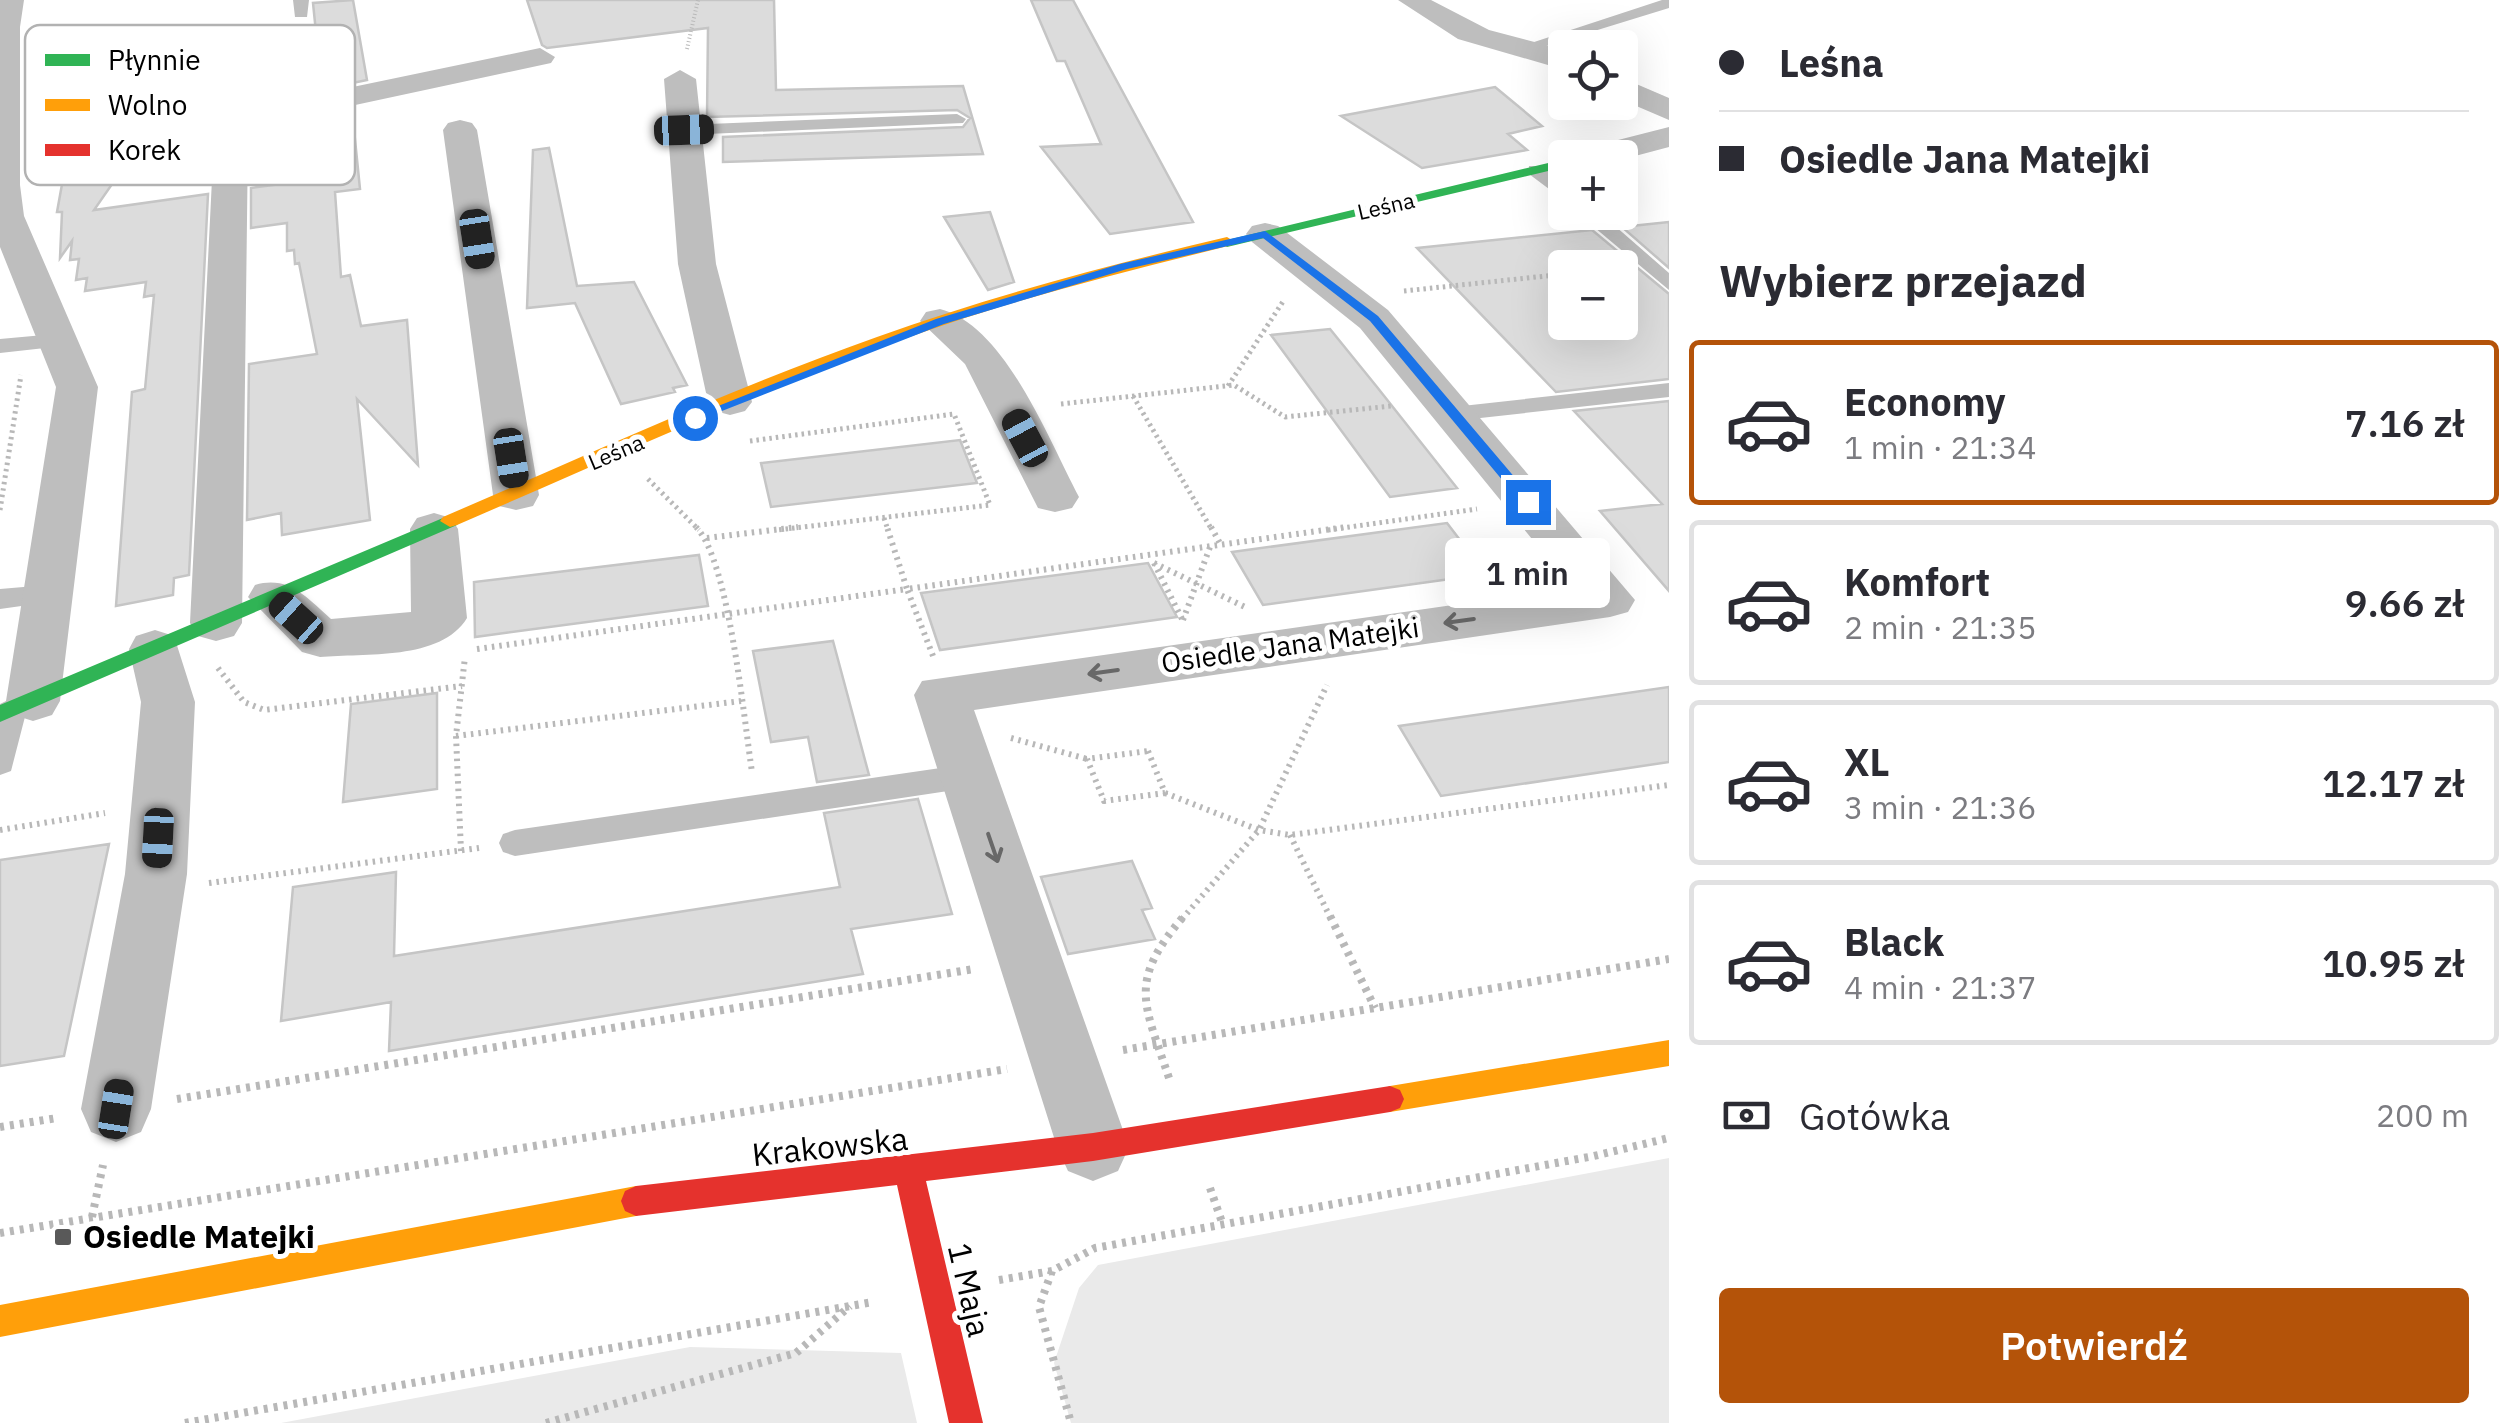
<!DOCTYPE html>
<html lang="pl">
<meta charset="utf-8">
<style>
:root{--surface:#fff;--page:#f7f7f7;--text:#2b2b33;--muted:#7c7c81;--line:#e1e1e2;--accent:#b45309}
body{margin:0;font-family:"IBM Plex Sans",sans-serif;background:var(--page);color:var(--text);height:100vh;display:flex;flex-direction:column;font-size:38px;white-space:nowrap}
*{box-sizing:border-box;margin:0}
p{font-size:32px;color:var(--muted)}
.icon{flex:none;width:55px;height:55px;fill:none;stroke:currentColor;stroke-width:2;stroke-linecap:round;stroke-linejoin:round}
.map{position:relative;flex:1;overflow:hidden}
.drawer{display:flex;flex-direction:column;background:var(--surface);width:850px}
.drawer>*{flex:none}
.banner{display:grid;align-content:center;height:220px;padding:0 50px;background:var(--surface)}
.fabs{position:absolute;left:1548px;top:30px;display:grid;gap:20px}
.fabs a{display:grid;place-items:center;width:90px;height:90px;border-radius:10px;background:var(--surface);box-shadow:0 10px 40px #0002;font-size:50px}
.end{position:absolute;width:45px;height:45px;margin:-22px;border:12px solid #1a73e8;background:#fff;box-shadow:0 0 0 5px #fff}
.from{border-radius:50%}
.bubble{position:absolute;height:70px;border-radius:10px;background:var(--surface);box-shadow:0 10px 40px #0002;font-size:32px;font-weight:600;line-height:70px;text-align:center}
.car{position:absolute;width:30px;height:60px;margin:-30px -15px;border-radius:12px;box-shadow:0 0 8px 2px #0007;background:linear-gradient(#222 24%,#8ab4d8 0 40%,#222 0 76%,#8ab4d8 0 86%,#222 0)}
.banner b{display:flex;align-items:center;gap:35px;height:95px;font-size:38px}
.banner b+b{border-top:2px solid var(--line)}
.banner i{width:25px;height:25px;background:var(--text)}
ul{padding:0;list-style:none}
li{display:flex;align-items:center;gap:30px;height:165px;margin:0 20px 15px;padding:0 30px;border:5px solid var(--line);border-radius:10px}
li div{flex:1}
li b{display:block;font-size:38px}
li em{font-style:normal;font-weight:600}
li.current{border-color:var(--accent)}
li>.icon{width:90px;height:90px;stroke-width:1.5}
h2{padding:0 50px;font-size:45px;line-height:120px}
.pay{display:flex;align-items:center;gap:25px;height:110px;padding:0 50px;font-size:38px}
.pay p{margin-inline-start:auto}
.action{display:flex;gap:20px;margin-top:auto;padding:20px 50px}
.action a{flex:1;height:115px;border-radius:10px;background:var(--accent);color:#fff;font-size:40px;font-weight:600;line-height:115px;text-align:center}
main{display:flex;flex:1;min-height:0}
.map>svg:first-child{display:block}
.green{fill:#eaeaea}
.building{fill:#dcdcdc;stroke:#c5c5c5;stroke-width:2.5;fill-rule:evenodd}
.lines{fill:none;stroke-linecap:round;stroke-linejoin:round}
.path-far3{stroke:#b8b8b8;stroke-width:4;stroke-dasharray:1 2.5;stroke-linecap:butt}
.path-far2{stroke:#b8b8b8;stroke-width:5;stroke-dasharray:2.5 4;stroke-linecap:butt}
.path-far1{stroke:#b8b8b8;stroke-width:6;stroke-dasharray:2.5 5;stroke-linecap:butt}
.path{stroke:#b8b8b8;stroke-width:8;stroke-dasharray:4 6;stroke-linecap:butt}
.lane{fill:#bebebe;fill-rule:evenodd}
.street{fill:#bebebe;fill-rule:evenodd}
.fast{fill:#30b455;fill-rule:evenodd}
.slow{fill:#ff9f0a;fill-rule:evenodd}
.jam{fill:#e5322d;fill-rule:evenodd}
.oneway{stroke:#686868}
.route{fill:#1a73e8}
.poi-dot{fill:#595959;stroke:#fff;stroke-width:4}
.labels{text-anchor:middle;stroke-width:10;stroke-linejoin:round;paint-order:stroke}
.far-street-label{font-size:22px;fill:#000;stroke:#fff}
.street-label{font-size:28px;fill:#000;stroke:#fff}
.near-street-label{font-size:32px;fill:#000;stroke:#fff}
.near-poi-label{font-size:32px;font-weight:bold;fill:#000;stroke:#fff;text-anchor:start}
.key{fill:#fff;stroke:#b2b2b2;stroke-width:2.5}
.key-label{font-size:28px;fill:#000}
</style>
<main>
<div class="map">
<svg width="1669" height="1423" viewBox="0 0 1669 1423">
<rect width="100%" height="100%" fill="#fff"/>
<path class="green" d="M 1669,1158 L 1669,1423 L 1071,1423 L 1054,1363 L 1079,1288 L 1098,1265 Z
M 690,1347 L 901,1353 L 917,1423 L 281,1423 Z"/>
<path class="building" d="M 353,0 L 367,80 L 275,99 L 275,78 L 320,72 L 313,3 Z
M 527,0 L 774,0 L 776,90 L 963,86 L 983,154 L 723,162 L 723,137 L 963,127 L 970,118 L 957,110 L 707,117 L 708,28 L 547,48 L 542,45 Z
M 1031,0 L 1073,0 L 1193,222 L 1110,234 L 1041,147 L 1101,144 L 1065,61 L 1057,61 Z
M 115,45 L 110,82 L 143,77 L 143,98 L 174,95 L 94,210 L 208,194 L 189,575 L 174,578 L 173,595 L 116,606 L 132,392 L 145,389 L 154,295 L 144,297 L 146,282 L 85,291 L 87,278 L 76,280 L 79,259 L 70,260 L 72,241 L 60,258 L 62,212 L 57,212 L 72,129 L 53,131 L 61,51 Z
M 1495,87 L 1542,126 L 1508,134 L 1527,150 L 1422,168 L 1341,116 Z
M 352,110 L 360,189 L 335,192 L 341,277 L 350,275 L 361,326 L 407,320 L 418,465 L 357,399 L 370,520 L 282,535 L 281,513 L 247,520 L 249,364 L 317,354 L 299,263 L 295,264 L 294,250 L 287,251 L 287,223 L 251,228 L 251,188 L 274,185 L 275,128 Z
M 549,148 L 577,286 L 634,282 L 687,385 L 673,388 L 675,392 L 621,404 L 575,303 L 527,308 L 533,150 Z
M 990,212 L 1014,282 L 988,290 L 944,217 Z
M 1669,222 L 1669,268 L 1622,227 Z
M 1592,230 L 1669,294 L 1669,379 L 1556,392 L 1417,248 ZM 1565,268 L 1620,268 L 1620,322 L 1565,322 Z
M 1330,329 L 1377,387 L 1457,488 L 1390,497 L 1271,335 Z
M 1669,401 L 1669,591 L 1600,511 L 1662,504 L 1574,411 Z
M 960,440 L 977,483 L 771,507 L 761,463 Z
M 1447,523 L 1486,574 L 1263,605 L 1232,552 Z
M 699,555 L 708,606 L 475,637 L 474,582 Z
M 1148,563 L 1177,617 L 940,650 L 921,593 Z
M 833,641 L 869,775 L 817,782 L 808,737 L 771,742 L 753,651 Z
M 1669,687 L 1669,762 L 1441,796 L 1399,726 Z
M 437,693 L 437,789 L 343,802 L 351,704 Z
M 918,799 L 952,914 L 851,929 L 863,974 L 389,1051 L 391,1002 L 281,1021 L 293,887 L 396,872 L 394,956 L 840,887 L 824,813 Z
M 109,844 L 64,1056 L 0,1066 L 0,860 Z
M 1132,861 L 1152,908 L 1142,910 L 1155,939 L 1068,954 L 1041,877 Z"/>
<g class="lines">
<path class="path-far3" d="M 687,49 L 698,0"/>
<path class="path-far2" d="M 1404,291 L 1565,274
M 1228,386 L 1284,300
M 1133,396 L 1212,530
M 1061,404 L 1234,385 L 1285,417 L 1391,406
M 750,441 L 954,414 L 990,505 L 777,530
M 648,479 L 699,530
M 0,510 L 21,375
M 884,518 L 888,530
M 1328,530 L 1477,509"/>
<path class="path-far1" d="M 696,527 C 729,560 744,720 752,772
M 1211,527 L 1221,545
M 707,538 L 798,527
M 1154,563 L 1247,608
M 1154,563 L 1182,619
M 1183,620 L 1210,547
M 477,649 L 907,589 L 887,527
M 933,656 L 907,589 L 1346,527
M 218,668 L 244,702 L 264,710 L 462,686
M 456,736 L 741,701
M 1011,738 L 1087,759
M 1148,751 L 1165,793 L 1104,801 L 1087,759 Z
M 1165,793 L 1259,830 L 1290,835 L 1669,785
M 0,830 L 105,813
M 1290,835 L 1331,919
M 461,851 L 456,736 L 465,657
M 209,883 L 479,848
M 1182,919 L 1259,830 L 1327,685"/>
<path class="path" d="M 1330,916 L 1375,1008
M 1123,1050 L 1669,959
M 1169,1078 C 1144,1003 1127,982 1184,916
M 177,1099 L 974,969
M 0,1127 L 57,1118
M 1210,1188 L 1223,1225
M 92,1217 L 103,1165
M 0,1233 L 1007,1069
M 1052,1271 L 1039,1307 L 1071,1423
M 999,1280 L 1052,1271 L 1095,1248 L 1594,1156 L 1669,1138
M 185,1423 L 873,1302
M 546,1423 L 796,1353 L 850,1306"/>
<path class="lane" d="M 293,0 L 309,0 L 307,17 L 295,17 Z
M 1662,0 L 1669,0 L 1669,8 L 1539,48 L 1525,45 Z
M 957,114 L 966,119 L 963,123 L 684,135 L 675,130 L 684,125 Z
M 1529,166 L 1543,166 L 1565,185 L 1565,201 L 1529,174 Z
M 1576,212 L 1599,212 L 1669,273 L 1669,290 Z
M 55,334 L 66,341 L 63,346 L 0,353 L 0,339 Z
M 1669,383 L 1669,397 L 1453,421 L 1441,414 L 1453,407 Z
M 47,585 L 57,587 L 61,594 L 57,601 L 0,609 L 0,589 Z
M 12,698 L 23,701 L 27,709 L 11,771 L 0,775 L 0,704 Z
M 968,764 L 979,767 L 984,776 L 979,785 L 968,788 L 515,856 L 503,852 L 499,843 L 503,834 L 515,830 Z"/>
<path class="street" d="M 0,0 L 24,0 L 20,27 L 20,185 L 24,216 L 98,387 L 60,701 L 52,715 L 33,721 L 14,715 L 6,701 L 56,387 L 0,247 Z
M 1398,0 L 1431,0 L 1489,30 L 1565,50 L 1565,70 L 1458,39 Z
M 540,48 L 555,57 L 551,63 L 290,119 L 255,130 L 248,139 L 242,623 L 234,636 L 216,641 L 198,636 L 190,623 L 214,139 L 231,116 L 271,104 Z
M 680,70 L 696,79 L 716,264 L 752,402 L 745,411 L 730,415 L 715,411 L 708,402 L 678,264 L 664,79 Z
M 1620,77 L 1669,98 L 1669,120 L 1620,99 Z
M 460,120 L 472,123 L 477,130 L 539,495 L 533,506 L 516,510 L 499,506 L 493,495 L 443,130 L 448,123 Z
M 1669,127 L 1669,147 L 1620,160 L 1570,158 L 1575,151 Z
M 1265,223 L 1278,226 L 1388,310 L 1635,600 L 1628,612 L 1610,617 L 974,710 L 1129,1147 L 1118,1171 L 1093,1181 L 1068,1171 L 1057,1147 L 914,695 L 922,681 L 1572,588 L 1360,328 L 1252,242 L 1246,234 L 1252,226 Z
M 940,309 C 1005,325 1049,441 1079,497 L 1072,508 L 1055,512 L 1038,508 L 965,364 L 920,321 L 926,312 Z
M 434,513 L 451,518 L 458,529 L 467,618 C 441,661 364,653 320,657 L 302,652 L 248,597 L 255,585 C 289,575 307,598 331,619 L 411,612 L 410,529 L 417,518 Z
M 155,630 L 174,636 L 195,702 L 187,874 L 151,1109 L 141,1132 L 116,1142 L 91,1132 L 81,1109 L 125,874 L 141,702 L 129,649 L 136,636 Z"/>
<path class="fast" d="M 1565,159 L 1565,167 L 1227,247 L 1219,242 Z
M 450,515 L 457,517 L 460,521 L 457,525 L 0,722 L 0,705 Z"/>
<path class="slow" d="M 1227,237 L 1235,242 L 1232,245 C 1137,269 1041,292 947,324 C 780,380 619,455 457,525 L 450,527 L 440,521 L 443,517 C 587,455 730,389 877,337 C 992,296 1109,265 1227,237 Z
M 1669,1040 L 1669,1066 L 1390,1112 L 1380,1108 L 1376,1099 L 1380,1090 L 1390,1086 Z
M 636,1186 L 647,1191 L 651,1201 L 647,1211 L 636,1216 L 0,1337 L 0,1305 Z"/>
<path class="jam" d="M 1390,1086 L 1400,1090 L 1404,1099 L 1400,1108 L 1390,1112 L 1093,1161 L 926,1181 L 983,1423 L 949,1423 L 897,1185 L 636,1216 L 625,1211 L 621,1201 L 625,1191 L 636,1186 L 1093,1133 Z"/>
</g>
<defs><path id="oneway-shaft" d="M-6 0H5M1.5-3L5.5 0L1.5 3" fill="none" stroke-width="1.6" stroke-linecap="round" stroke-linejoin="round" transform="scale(2.5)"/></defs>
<g class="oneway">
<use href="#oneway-shaft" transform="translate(1459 621) rotate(172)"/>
<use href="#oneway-shaft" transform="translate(1103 672) rotate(172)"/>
<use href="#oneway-shaft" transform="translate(993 848) rotate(71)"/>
</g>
<path class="route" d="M 1265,231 L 1378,316 L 1533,499 L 1533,505 L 1523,505 L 1370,321 L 1263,238 L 1127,269 L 944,324 L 699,420 L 688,418 L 936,319 L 1120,264 Z"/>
<rect class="poi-dot" x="53" y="1227" width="20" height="20" rx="5"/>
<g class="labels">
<g class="far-street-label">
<text transform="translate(1386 206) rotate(-13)" y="8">Leśna</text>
<text transform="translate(616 452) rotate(-23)" y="8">Leśna</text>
</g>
<g class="street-label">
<text transform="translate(1290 645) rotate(-8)" y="10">Osiedle Jana Matejki</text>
</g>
<g class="near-street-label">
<text transform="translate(830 1147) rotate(-6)" y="11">Krakowska</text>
<text transform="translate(969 1290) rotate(77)" y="11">1 Maja</text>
</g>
<g class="near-poi-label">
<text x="83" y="1248">Osiedle Matejki</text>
</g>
</g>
<rect x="25" y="25" width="330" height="160" rx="15" class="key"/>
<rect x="45" y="54" width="45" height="12" fill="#30b455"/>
<rect x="45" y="99" width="45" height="12" fill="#ff9f0a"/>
<rect x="45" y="144" width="45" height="12" fill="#e5322d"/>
<g class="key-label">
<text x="108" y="70">Płynnie</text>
<text x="108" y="115">Wolno</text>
<text x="108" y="160">Korek</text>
</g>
</svg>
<div class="fabs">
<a><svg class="icon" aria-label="locate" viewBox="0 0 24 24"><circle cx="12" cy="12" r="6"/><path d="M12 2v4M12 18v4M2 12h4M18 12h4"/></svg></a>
<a>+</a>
<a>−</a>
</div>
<i class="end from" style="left:695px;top:418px"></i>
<i class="end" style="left:1528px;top:502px"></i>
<div class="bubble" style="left:1445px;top:538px;width:165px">1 min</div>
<i class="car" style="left:684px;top:130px;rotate:88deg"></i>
<i class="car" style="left:477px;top:239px;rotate:171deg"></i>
<i class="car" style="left:1025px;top:438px;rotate:332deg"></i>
<i class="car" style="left:511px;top:458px;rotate:171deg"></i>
<i class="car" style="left:296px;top:618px;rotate:312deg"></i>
<i class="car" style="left:158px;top:838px;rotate:183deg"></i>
<i class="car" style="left:116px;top:1109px;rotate:9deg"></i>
</div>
<section class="drawer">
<div class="banner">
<b><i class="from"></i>Leśna</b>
<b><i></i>Osiedle Jana Matejki</b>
</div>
<h2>Wybierz przejazd</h2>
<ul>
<li class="current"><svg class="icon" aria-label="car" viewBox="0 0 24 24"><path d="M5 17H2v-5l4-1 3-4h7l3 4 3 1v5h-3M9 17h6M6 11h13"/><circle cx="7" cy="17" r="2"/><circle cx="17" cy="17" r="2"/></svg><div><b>Economy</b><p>1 min · 21:34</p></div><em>7.16 zł</em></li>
<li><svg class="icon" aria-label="car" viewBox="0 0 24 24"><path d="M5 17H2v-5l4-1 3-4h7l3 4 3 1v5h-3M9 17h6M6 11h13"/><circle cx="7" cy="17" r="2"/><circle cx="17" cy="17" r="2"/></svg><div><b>Komfort</b><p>2 min · 21:35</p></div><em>9.66 zł</em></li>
<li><svg class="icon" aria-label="car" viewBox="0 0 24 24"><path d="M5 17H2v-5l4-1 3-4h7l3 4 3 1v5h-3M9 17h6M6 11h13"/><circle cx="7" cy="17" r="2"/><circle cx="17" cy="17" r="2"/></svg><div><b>XL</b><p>3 min · 21:36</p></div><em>12.17 zł</em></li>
<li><svg class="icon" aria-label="car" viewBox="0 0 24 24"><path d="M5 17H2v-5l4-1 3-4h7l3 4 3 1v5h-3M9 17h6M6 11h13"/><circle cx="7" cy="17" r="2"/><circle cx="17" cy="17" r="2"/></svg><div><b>Black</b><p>4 min · 21:37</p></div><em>10.95 zł</em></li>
</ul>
<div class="pay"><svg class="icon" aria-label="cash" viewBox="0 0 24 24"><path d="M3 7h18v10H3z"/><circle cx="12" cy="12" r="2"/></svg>Gotówka<p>200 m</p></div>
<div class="action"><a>Potwierdź</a></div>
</section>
</main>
